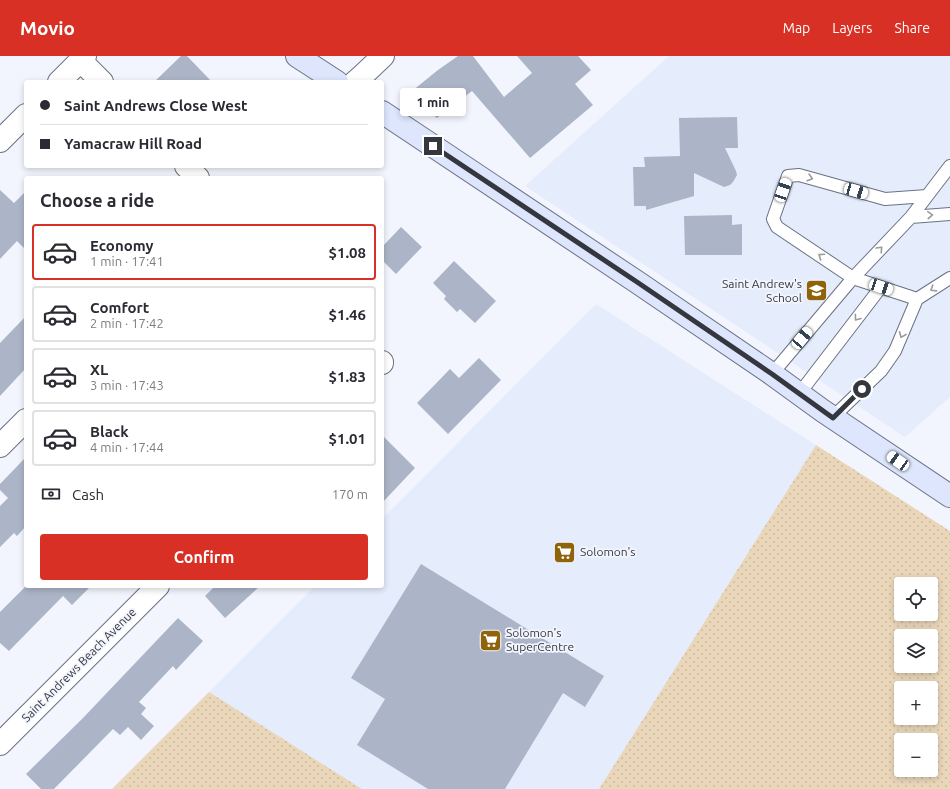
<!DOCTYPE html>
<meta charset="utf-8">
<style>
:root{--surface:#fff;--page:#f7f7f7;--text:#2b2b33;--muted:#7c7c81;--line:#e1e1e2;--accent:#d93025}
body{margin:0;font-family:Ubuntu,sans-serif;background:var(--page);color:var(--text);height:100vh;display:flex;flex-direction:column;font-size:15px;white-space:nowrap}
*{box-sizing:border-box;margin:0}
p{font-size:13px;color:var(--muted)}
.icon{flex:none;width:22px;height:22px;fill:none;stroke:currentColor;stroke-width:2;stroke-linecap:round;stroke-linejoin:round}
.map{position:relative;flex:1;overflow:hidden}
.sheet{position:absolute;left:24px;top:120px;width:360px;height:412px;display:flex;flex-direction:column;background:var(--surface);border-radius:4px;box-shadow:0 2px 6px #0003}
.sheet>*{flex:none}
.banner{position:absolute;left:24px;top:24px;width:360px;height:88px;border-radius:4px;box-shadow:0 2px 6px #0003;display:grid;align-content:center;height:88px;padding:0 16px;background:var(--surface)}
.buttons{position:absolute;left:894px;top:521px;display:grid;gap:8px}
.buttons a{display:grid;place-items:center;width:44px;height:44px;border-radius:4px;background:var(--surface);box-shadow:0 2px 6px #0003;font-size:20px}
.end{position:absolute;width:18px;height:18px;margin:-9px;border:5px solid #34373e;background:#fff;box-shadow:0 0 0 2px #fff}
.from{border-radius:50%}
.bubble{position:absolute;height:28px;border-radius:4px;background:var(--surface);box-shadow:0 2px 6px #0003;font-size:13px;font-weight:700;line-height:28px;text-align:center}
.car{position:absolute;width:12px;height:24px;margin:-12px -6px;border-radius:5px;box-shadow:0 0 3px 1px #0007;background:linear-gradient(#fff 24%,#345 0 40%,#fff 0 76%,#345 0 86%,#fff 0)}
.banner b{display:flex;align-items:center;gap:14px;height:38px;font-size:15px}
.banner b+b{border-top:1px solid var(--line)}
.banner i{width:10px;height:10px;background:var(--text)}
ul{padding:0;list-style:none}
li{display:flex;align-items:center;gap:12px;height:56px;margin:0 8px 6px;padding:0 8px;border:2px solid var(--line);border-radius:4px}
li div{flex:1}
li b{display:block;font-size:15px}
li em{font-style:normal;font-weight:700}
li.current{border-color:var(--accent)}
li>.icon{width:36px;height:36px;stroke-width:1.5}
h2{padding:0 16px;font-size:18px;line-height:48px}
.pay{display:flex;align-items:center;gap:10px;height:44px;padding:0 16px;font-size:15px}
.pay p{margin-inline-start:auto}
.cta{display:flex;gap:8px;margin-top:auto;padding:8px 16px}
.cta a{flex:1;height:46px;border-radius:4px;background:var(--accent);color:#fff;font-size:16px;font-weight:700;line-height:46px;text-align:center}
header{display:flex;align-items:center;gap:24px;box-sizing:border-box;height:56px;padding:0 20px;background:var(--accent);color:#fff}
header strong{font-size:19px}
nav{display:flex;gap:22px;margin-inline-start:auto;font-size:14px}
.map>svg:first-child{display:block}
.built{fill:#e5ecfc}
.grass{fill:url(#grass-dots);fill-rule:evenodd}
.building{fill:#acb5c7}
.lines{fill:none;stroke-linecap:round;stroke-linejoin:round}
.lane-casing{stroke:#6a7182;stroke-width:14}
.street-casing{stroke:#6a7182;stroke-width:24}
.secondary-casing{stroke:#6a7182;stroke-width:24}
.lane{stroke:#fff;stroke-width:12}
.street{stroke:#fff;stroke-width:22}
.secondary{stroke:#dde6fd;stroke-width:22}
.oneway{stroke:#9a9b9e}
.route{stroke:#34373e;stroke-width:5}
.labels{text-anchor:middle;stroke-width:3.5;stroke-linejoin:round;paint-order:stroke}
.poi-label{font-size:12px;fill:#34373e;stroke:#f2f5fd;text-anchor:start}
.street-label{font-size:12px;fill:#34373e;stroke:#f2f5fd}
</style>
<header>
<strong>Movio</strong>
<nav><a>Map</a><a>Layers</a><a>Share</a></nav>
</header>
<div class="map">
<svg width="950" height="733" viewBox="0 0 950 733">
<defs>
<pattern id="grass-dots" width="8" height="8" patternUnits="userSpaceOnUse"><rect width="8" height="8" fill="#ead7ba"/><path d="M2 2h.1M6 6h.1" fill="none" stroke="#c9b9a1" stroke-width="1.8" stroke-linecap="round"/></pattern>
</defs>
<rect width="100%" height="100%" fill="#f2f5fd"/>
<path class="built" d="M 669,0 L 950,0 L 950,341 L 905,381 L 525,130 Z
M 596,248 L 816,389 L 599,733 L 362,733 L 209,636 L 315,530 L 382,530 L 382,463 Z"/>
<path class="grass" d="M 816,389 L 950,475 L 950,733 L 599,733 ZM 901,528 L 931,528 L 931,558 L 901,558 ZM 901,580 L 931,580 L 931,610 L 901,610 ZM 901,632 L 931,632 L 931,662 L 901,662 ZM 901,684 L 931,684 L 931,714 L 901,714 Z
M 209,636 L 362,733 L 112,733 Z"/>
<path class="building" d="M 181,0 L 187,0 L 212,26 L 154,26 Z
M 458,0 L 473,0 L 504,41 L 532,17 L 517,0 L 578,0 L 591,14 L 575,28 L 593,49 L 530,102 L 472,35 L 437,62 L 407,39 L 438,14 Z
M 737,61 L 738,92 L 725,92 L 736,115 L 737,119 L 733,126 L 730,129 L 724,131 L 694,117 L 694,140 L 646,154 L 646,150 L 634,150 L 633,111 L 645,111 L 644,101 L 680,100 L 679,62 Z
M 0,134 L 14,147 L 26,135 L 26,194 L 17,185 L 0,203 Z
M 732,159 L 732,169 L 742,168 L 742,199 L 685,199 L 684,160 Z
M 401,171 L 422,191 L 396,218 L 382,204 L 382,191 Z
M 454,205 L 496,245 L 475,267 L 460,253 L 457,256 L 444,243 L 446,240 L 433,227 Z
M 26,260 L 26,312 L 0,340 L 0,287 Z
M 479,302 L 501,324 L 448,378 L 417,347 L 450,313 L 459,322 Z
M 382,379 L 415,412 L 382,447 Z
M 26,401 L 26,470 L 17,480 L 14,477 L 0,491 L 0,450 L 8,442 L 0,434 L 0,428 Z
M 421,508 L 604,620 L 585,651 L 563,637 L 505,733 L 428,733 L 357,689 L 385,643 L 351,622 Z
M 26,530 L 91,530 L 72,549 L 63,540 L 9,595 L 0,587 L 0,556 Z
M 215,530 L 260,530 L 225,562 L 205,540 Z
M 178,562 L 203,585 L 176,614 L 173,610 L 139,646 L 146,652 L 141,658 L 154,670 L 141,684 L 128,671 L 120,679 L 113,673 L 54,733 L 41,733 L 26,718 L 82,663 Z"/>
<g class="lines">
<defs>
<path id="lane" d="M 911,161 L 950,158
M 917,243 L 853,222 L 777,171 L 773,163 L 788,120 L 799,119 L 885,143 L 927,140
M 772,318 L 853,222 L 911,161 L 950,110
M 799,338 L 881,231
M 833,361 L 881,315 L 895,295 L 917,243 L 950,222"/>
<path id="street" d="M 81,5 L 102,26
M 59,26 L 85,0
M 355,26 L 363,19 L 383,0
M 0,85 L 26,59
M 186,110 L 198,122
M 382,306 L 382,307
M 0,390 L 26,364
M 0,688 L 158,530"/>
<path id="secondary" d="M 297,0 L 337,26
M 382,56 L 637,226 L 772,318 L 823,355 L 950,440"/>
</defs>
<use href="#lane" class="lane-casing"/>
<use href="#street" class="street-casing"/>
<use href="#secondary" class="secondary-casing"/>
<use href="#lane" class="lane"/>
<use href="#street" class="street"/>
<use href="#secondary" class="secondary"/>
</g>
<defs><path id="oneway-chevron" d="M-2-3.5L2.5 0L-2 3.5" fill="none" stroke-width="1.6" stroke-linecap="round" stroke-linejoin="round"/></defs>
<g class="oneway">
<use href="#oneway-chevron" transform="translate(810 122) rotate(16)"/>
<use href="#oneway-chevron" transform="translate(930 159) rotate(-4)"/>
<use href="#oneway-chevron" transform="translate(880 193) rotate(-47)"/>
<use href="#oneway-chevron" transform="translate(821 200) rotate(-146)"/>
<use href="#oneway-chevron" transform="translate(933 233) rotate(148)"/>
<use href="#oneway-chevron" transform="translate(857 262) rotate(127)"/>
<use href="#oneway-chevron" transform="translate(902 279) rotate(112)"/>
</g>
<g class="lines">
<path class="route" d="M 433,90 L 637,226 L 772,318 L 833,362 L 862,333"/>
</g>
<defs>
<symbol id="school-square" viewBox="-11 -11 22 22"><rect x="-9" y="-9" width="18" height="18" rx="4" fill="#8f630a" stroke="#f2f5fd"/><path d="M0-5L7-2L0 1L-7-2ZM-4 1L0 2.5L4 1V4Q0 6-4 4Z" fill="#fff"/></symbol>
<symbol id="supermarket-square" viewBox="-11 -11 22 22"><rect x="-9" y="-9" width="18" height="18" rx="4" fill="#8f630a" stroke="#f2f5fd"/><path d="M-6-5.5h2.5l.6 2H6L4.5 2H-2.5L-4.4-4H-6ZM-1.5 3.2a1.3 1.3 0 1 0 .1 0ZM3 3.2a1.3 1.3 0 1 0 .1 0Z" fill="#fff"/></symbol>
</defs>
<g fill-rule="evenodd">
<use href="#school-square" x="804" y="222" width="25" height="25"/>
<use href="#supermarket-square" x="552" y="484" width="25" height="25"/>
<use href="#supermarket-square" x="478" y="572" width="25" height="25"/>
</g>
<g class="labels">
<g class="poi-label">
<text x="802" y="232" text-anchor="end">Saint Andrew's<tspan x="802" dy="14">School</tspan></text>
<text x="580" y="500">Solomon's</text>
<text x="506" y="581">Solomon's<tspan x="506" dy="14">SuperCentre</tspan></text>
</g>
<g class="street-label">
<text transform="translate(79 609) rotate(-45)" y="4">Saint Andrews Beach Avenue</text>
</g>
</g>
</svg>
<div class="buttons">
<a><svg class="icon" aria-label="locate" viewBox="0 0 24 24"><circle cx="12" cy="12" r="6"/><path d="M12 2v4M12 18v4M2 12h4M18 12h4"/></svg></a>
<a><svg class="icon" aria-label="layers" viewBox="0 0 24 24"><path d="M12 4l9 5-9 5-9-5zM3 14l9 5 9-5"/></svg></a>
<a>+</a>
<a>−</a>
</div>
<i class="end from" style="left:862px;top:333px"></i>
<i class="end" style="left:433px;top:90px"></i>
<div class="bubble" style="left:400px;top:32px;width:66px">1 min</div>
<i class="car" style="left:783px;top:134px;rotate:19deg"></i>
<i class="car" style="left:856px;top:135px;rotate:106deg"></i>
<i class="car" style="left:881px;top:231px;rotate:108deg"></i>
<i class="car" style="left:802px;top:282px;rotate:40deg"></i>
<i class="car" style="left:898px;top:405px;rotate:304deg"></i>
<div class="banner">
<b><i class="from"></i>Saint Andrews Close West</b>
<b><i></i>Yamacraw Hill Road</b>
</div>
<section class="sheet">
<h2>Choose a ride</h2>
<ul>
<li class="current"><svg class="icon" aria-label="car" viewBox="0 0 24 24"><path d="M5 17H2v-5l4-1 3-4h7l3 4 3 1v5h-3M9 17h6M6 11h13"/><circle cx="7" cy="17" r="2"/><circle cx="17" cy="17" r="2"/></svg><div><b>Economy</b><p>1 min · 17:41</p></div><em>$1.08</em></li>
<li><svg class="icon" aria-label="car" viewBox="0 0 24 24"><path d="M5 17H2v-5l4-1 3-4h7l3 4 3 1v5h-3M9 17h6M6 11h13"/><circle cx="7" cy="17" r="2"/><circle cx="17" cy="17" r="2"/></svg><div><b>Comfort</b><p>2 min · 17:42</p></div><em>$1.46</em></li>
<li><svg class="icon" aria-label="car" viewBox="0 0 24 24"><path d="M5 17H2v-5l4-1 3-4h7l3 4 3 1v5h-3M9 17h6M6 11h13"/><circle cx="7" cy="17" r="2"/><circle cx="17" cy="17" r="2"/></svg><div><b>XL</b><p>3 min · 17:43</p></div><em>$1.83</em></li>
<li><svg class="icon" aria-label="car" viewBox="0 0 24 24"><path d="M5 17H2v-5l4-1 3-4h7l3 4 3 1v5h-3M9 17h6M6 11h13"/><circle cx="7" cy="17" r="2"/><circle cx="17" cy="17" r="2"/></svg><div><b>Black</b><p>4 min · 17:44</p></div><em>$1.01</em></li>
</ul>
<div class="pay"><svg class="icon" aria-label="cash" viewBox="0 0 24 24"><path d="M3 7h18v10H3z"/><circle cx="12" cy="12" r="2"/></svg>Cash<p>170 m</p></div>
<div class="cta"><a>Confirm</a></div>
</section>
</div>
